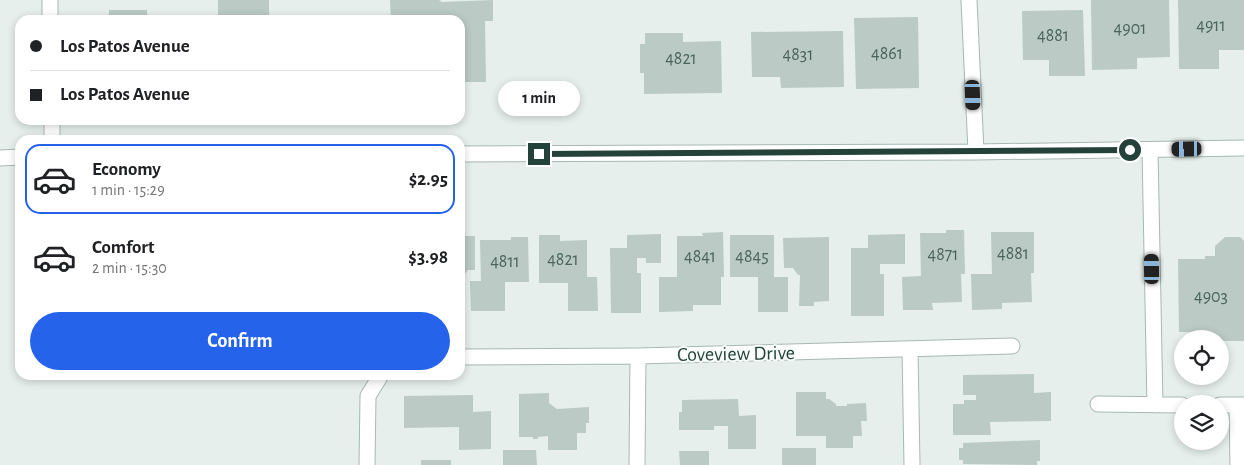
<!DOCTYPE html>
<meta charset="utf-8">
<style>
:root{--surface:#fff;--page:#f6f6f6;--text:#202124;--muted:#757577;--line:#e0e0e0;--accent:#2563eb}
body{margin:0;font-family:"Alegreya Sans",sans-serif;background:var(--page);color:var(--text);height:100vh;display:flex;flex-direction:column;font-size:19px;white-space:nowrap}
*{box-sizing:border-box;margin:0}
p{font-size:16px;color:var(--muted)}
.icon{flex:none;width:28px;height:28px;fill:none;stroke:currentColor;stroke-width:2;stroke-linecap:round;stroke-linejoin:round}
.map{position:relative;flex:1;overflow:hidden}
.side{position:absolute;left:15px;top:135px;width:450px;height:245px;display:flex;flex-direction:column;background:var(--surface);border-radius:15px;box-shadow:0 2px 8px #0003}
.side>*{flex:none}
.banner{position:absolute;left:15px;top:15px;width:450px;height:110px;border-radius:15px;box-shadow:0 2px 8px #0003;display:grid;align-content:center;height:110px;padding:0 15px;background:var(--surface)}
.tools{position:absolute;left:1174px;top:330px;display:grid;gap:10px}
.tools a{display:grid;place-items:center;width:55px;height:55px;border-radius:50%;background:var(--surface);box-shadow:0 2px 8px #0003;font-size:25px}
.end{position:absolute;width:22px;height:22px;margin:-11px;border:6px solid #24423a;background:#fff;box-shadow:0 0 0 2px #fff}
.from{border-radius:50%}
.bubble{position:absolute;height:35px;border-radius:18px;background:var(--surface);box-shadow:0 2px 8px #0003;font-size:16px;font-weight:700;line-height:35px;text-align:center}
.car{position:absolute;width:15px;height:30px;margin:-15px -8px;border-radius:6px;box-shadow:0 0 4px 1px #0007;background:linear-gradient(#222 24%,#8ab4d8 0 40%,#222 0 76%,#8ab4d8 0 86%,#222 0)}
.banner b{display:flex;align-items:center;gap:18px;height:48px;font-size:19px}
.banner b+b{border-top:1px solid var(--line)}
.banner i{width:12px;height:12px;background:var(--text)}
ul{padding:9px 0 0;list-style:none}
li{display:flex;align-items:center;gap:15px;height:70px;margin:0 10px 8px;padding:0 5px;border:2px solid transparent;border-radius:15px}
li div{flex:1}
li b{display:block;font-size:19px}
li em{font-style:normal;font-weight:700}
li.selected{border-color:var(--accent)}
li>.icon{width:45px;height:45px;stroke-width:1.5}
.cta{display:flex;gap:10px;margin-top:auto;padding:10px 15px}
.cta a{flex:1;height:58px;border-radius:30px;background:var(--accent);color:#fff;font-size:20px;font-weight:700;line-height:58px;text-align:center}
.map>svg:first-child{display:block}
.building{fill:#bbcac4}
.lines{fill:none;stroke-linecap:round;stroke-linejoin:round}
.minor-casing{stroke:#a8b8b2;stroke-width:17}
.minor{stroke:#fff;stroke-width:15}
.route{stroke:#24423a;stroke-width:6}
.labels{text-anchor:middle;stroke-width:4;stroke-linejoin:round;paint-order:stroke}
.number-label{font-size:18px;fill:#4a645c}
.street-label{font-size:20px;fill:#24423a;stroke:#f7fbf9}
</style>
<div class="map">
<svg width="1244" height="465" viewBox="0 0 1244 465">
<rect width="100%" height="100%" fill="#e6efeb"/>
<path class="building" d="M 218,0 L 269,0 L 269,20 L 218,20 Z
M 390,0 L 439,0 L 442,2 L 493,0 L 493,21 L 485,21 L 486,82 L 460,82 L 460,20 L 391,20 Z
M 1091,0 L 1169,0 L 1170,57 L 1137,58 L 1137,69 L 1092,70 Z
M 1178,0 L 1244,0 L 1244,50 L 1219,50 L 1219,69 L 1179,69 Z
M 109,10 L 147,10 L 147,20 L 109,20 Z
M 1083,10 L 1085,76 L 1049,76 L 1049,60 L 1023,60 L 1022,11 Z
M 918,17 L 919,88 L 856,89 L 854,18 Z
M 843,31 L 844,87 L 781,88 L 780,77 L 752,77 L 751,32 Z
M 645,33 L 683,33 L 683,42 L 721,41 L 722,93 L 644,94 L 644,73 L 640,73 L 640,44 L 645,44 Z
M 946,230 L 964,230 L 965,274 L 961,274 L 962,302 L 932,303 L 933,310 L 903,310 L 902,277 L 921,276 L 920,233 L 946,233 Z
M 723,232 L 724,277 L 721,277 L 721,305 L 693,305 L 693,311 L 659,312 L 659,277 L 677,277 L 677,236 L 703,236 L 702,233 Z
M 991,232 L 1034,232 L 1034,273 L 1031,273 L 1032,302 L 1002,303 L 1002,309 L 972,310 L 971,274 L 992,274 Z
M 661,234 L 661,263 L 646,263 L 646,258 L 637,258 L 637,273 L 641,273 L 641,313 L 611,313 L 610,248 L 627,248 L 627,235 Z
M 905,234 L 905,264 L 880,264 L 880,274 L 884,274 L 884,316 L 851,316 L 851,248 L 868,248 L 868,235 Z
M 539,235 L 560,235 L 560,241 L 587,240 L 587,277 L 597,277 L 598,311 L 568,311 L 568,283 L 539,283 Z
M 730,235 L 774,235 L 774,277 L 788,277 L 788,312 L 758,312 L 758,277 L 730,277 Z
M 460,236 L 475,236 L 475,270 L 468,270 L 462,278 L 462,309 L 460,309 Z
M 511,237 L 528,237 L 529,282 L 505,282 L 505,311 L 471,311 L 470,281 L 481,281 L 480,240 L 511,240 Z
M 829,237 L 829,301 L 814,302 L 814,306 L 799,306 L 800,275 L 798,275 L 793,268 L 784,268 L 783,238 Z
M 1225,237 L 1240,237 L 1244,241 L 1244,341 L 1220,341 L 1220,339 L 1209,339 L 1209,332 L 1179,332 L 1178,259 L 1205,259 L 1205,256 L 1215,256 L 1215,246 Z
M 1034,374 L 1034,393 L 1051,392 L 1051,421 L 990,422 L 991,435 L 953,435 L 953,404 L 964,404 L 964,400 L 976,400 L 976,395 L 963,395 L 963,375 Z
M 796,392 L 826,392 L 826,399 L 829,399 L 836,404 L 836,406 L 847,406 L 847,404 L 866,403 L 867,421 L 861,421 L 862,436 L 853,436 L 853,448 L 826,448 L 826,436 L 796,436 Z
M 549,393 L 549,403 L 557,409 L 589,407 L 589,423 L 586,423 L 586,433 L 577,433 L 577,450 L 548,450 L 548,436 L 538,437 L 538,439 L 533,439 L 533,437 L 519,437 L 519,394 Z
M 473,395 L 473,412 L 491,411 L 491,449 L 459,450 L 459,427 L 404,428 L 404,396 Z
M 738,399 L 739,416 L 756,415 L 756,449 L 728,449 L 728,426 L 714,426 L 714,430 L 679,430 L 679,412 L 682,412 L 682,400 Z
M 1040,440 L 1040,461 L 1037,461 L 1037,465 L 963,464 L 963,460 L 959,460 L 959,448 L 963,448 L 963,443 Z
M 782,448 L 816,448 L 816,465 L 782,465 Z
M 503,450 L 536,450 L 537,465 L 503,465 Z
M 679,451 L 709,451 L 709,465 L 680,465 Z
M 421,460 L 451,460 L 451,465 L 421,465 Z"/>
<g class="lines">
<defs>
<path id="minor" d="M 50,0 L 50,20
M 969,0 L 976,152
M 52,120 L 52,140
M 1150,150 L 1155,405
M 460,154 L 976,152 L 1244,148
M 0,158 L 20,157
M 910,349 L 912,465
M 460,357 L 638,356 L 1012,346
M 1098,404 L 1182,405
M 1220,405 L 1244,405
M 1237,405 L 1238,465
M 367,465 L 368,396 L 381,375
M 637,465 L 638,356"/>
</defs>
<use href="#minor" class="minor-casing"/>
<use href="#minor" class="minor"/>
</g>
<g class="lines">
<path class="route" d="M 539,154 L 1130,150"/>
</g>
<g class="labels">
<g class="number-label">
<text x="1211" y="31">4911</text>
<text x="1130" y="34">4901</text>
<text x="1053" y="41">4881</text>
<text x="887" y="59">4861</text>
<text x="798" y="60">4831</text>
<text x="681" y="64">4821</text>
<text x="1013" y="259">4881</text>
<text x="943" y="260">4871</text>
<text x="700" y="262">4841</text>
<text x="752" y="262">4845</text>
<text x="563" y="265">4821</text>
<text x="505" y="267">4811</text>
<text x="1211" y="302">4903</text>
</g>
<g class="street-label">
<text transform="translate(736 353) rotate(-1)" y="7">Coveview Drive</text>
</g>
</g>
</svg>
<div class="tools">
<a><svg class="icon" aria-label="locate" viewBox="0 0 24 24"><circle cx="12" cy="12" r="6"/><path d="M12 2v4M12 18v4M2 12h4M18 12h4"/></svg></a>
<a><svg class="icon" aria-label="layers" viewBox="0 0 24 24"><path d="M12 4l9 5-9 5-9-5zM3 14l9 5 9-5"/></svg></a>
</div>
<i class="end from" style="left:1130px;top:150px"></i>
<i class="end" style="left:539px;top:154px"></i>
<div class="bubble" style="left:498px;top:81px;width:82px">1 min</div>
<i class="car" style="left:973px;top:95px;rotate:178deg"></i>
<i class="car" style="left:1187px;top:149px;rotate:269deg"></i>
<i class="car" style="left:1152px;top:269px;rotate:359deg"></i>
<div class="banner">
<b><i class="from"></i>Los Patos Avenue</b>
<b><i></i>Los Patos Avenue</b>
</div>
<section class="side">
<ul>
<li class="selected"><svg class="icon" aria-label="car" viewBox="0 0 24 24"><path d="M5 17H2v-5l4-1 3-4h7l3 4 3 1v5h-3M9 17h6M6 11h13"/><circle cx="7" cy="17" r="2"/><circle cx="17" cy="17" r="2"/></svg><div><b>Economy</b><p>1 min · 15:29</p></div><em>$2.95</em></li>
<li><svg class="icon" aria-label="car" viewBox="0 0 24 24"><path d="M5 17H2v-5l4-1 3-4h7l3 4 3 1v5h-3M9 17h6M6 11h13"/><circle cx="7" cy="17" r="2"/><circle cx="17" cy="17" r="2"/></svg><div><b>Comfort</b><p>2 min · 15:30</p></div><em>$3.98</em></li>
</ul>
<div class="cta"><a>Confirm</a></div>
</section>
</div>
